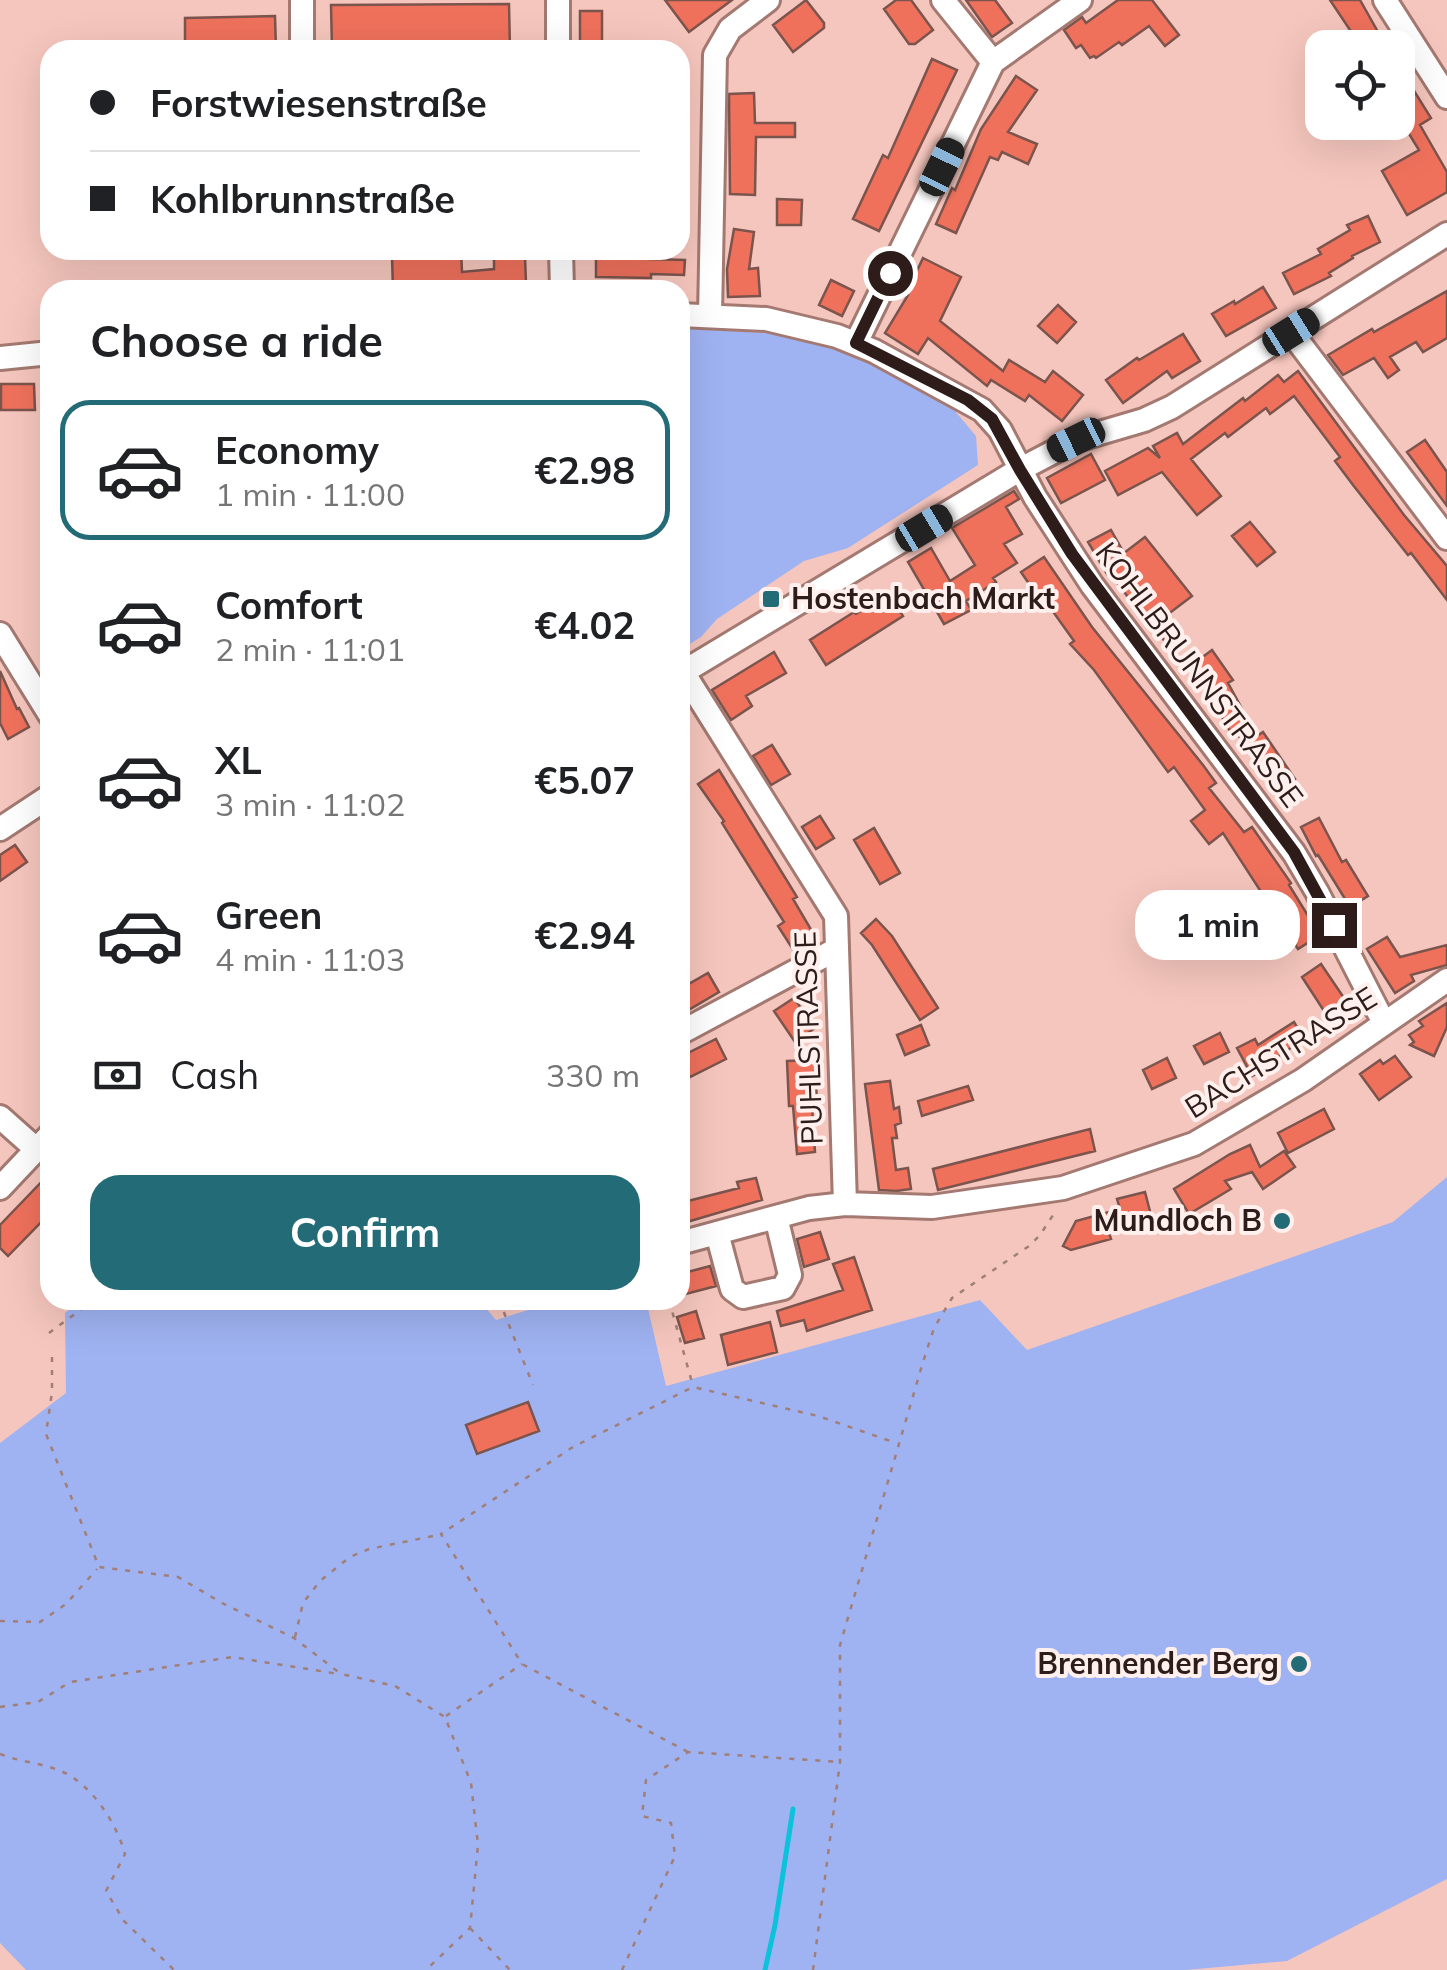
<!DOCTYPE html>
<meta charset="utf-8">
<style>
:root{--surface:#fff;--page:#f2f2f2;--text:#202124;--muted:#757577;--line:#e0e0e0;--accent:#236b77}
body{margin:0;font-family:Mulish,sans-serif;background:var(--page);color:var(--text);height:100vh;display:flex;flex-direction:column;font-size:38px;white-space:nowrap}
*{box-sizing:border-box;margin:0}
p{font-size:32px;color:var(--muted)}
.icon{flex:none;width:55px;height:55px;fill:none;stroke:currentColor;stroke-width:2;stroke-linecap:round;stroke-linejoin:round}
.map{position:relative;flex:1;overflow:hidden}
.panel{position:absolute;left:40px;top:280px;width:650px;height:1030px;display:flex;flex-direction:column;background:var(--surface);border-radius:30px;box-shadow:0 10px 40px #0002}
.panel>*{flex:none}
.banner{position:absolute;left:40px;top:40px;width:650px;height:220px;border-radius:30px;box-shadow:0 10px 40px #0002;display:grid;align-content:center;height:220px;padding:0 50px;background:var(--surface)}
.buttons{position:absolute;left:1305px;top:30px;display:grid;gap:20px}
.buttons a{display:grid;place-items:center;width:110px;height:110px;border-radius:20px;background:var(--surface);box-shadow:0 10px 40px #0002;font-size:50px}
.end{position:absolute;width:45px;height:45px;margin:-22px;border:12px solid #2d1c19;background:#fff;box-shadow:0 0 0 5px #fff}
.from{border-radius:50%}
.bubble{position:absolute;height:70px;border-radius:30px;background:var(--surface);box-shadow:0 10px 40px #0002;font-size:32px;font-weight:700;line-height:70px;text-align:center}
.car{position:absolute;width:30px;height:60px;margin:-30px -15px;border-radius:12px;box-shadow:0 0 8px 2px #0007;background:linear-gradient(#222 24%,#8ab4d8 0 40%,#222 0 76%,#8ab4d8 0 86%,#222 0)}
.banner b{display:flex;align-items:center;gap:35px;height:95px;font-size:38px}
.banner b+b{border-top:2px solid var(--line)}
.banner i{width:25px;height:25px;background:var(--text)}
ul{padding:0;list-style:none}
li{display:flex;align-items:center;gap:30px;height:140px;margin:0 20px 15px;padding:0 30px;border:5px solid transparent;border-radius:30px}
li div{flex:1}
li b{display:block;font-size:38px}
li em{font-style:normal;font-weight:700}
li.on{border-color:var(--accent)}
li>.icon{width:90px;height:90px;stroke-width:1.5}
h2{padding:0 50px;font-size:45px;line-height:120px}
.pay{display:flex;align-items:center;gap:25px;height:110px;padding:0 50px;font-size:38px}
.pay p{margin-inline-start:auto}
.action{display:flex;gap:20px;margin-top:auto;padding:20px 50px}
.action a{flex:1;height:115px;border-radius:30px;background:var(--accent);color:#fff;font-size:40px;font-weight:700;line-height:115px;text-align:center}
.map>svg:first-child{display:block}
.green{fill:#9fb3f2}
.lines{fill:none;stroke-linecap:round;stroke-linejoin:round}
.stream{stroke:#0bc2da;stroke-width:5}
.building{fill:#ef715c;stroke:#7b544d;stroke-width:2.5}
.minor-casing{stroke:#a37971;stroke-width:28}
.path{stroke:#a17e78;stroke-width:2.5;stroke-dasharray:5 8;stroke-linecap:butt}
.minor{stroke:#fff;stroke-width:22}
.route{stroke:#2d1c19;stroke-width:12}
.poi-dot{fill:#236b77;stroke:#fff0ed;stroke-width:4}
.labels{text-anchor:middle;stroke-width:8;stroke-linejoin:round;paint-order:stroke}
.poi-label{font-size:30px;font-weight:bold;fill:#2d1c19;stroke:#fff0ed;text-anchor:end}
.street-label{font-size:30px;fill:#2d1c19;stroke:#fff0ed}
</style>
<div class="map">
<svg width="1447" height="1970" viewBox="0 0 1447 1970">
<rect width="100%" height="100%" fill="#f5c6bd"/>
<path class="green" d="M 680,328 L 779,334 L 816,341 L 853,354 L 955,411 L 976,436 L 978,465 L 848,548 L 804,561 L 717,619 L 701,637 L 680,650 Z
M 1447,1177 L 1447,1879 L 1287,1961 L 1186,1970 L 26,1970 L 0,1943 L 0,1443 L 66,1393 L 65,1313 L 81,1300 L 479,1300 L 496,1320 L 560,1300 L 646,1300 L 666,1386 L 980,1300 L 1027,1350 L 1393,1222 Z"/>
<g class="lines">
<path class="stream" d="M 765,1970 L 775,1925 L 793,1809"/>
</g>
<path class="building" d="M 665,0 L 732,0 L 689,32 Z
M 806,0 L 824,23 L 824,28 L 793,52 L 773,25 Z
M 896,0 L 911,0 L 933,30 L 915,44 L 909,44 L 884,9 Z
M 966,0 L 995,0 L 1012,23 L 992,37 Z
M 1118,0 L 1152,0 L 1179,35 L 1165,46 L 1149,26 L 1122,45 L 1119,42 L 1096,58 L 1094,56 L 1090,58 L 1081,45 L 1076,48 L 1064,30 L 1082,17 L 1086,23 Z
M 1330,0 L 1360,0 L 1387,48 L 1362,48 Z
M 509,4 L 510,50 L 332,50 L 331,5 Z
M 580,11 L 602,11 L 602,47 L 580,47 Z
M 275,16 L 276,49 L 185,50 L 185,18 Z
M 932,59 L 957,70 L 879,231 L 853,219 L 883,155 L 888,158 Z
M 1398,65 L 1431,118 L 1420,125 L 1447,172 L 1447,192 L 1407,215 L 1382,171 L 1419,150 L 1398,116 Z
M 1016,76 L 1037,90 L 1008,132 L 1037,144 L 1028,164 L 1002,152 L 998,160 L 990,157 L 956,233 L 936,224 L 952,188 L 955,190 L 981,129 Z
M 754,93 L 755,123 L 795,123 L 795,137 L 756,137 L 755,195 L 730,194 L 729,94 Z
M 777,199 L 802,200 L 801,225 L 777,225 Z
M 1368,216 L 1380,242 L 1352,256 L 1353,258 L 1329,273 L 1331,276 L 1294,294 L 1283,273 L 1321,254 L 1318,249 L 1350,230 L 1347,225 Z
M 734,229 L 754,232 L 749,269 L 758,268 L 760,296 L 728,297 L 727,269 Z
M 436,250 L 461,250 L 462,272 L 494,269 L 494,258 L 525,257 L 526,283 L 471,285 L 471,290 L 393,290 L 392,257 L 437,256 Z
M 596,250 L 650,250 L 650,259 L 685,260 L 684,275 L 651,274 L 651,278 L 596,277 Z
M 923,258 L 961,277 L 940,321 L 1003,371 L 1009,360 L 1045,382 L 1053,371 L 1083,395 L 1062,421 L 1029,395 L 1025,401 L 991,380 L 987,386 L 928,338 L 918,354 L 885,333 L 908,295 L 906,294 Z
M 831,280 L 854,291 L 842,316 L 819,305 Z
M 1263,287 L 1276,308 L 1226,336 L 1212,314 L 1234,301 L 1235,304 Z
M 1447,291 L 1447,338 L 1423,352 L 1416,342 L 1390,357 L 1399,370 L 1388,378 L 1374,358 L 1343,375 L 1328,355 L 1372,329 L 1374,332 Z
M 1058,305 L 1076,322 L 1057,343 L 1038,326 Z
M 1183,334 L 1200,361 L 1172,378 L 1167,371 L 1123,403 L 1106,380 L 1137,358 L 1139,360 Z
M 1298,371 L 1404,515 L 1447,566 L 1447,600 L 1411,553 L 1408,555 L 1353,485 L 1335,461 L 1340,457 L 1294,396 L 1270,414 L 1266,408 L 1228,437 L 1225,433 L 1191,459 L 1221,496 L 1197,515 L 1162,472 L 1118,495 L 1105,471 L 1148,448 L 1160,458 L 1153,446 L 1177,433 L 1183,444 L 1243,398 L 1245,401 L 1278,375 L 1284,382 Z
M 1,384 L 34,384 L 35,410 L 1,410 Z
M 1425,440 L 1447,472 L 1447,506 L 1407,452 Z
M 1091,454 L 1105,480 L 1061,503 L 1047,478 Z
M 1014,491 L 1019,499 L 1006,507 L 1022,534 L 1004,544 L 1017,563 L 993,578 L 996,582 L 966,601 L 971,610 L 944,624 L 908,562 L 931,548 L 950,581 L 975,565 L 952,528 Z
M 1250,522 L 1275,552 L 1257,566 L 1232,536 Z
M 1111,530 L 1124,553 L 1145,537 L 1192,596 L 1167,615 L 1187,643 L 1173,653 L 1146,615 L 1142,617 L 1110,572 L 1107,574 L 1088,542 Z
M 1044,557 L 1092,627 L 1203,765 L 1216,783 L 1209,788 L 1244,832 L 1252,827 L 1291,883 L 1289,885 L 1320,935 L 1298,949 L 1223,833 L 1209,844 L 1191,821 L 1205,810 L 1174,767 L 1168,772 L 1094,670 L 1070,644 L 1074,641 L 1039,592 L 1036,594 L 1021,572 Z
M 888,593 L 903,616 L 826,665 L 810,640 L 854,612 L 856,614 Z
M 1212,650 L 1233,680 L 1228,683 L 1257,736 L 1263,732 L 1295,779 L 1277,792 L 1234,729 L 1230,731 L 1211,698 L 1189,667 Z
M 774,652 L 786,673 L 746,696 L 752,706 L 731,720 L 712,690 Z
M 0,671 L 17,709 L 19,708 L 29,727 L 8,739 L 0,723 Z
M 772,745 L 790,774 L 771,785 L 753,756 Z
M 719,770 L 797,897 L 793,899 L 816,938 L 794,951 L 778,926 L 784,922 L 722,823 L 724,821 L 698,784 Z
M 820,816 L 834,838 L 816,849 L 802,827 Z
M 1319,818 L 1342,862 L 1346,860 L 1368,896 L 1350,907 L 1318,855 L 1316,856 L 1301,827 Z
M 874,828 L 900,873 L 880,884 L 854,840 Z
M 15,845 L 27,862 L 0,881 L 0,855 Z
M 876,919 L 892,936 L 938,1008 L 920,1020 L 872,945 L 861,933 Z
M 1387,937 L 1400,957 L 1447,945 L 1447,965 L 1411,975 L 1414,981 L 1395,993 L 1367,949 Z
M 1321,964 L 1346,1001 L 1326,1014 L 1302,977 Z
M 708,973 L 719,992 L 680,1015 L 680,989 Z
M 794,998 L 815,1028 L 795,1042 L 774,1011 Z
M 1447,1003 L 1447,1027 L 1434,1056 L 1410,1045 L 1414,1042 L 1409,1035 L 1423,1026 L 1419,1021 Z
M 1294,1022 L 1304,1039 L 1268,1063 L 1270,1066 L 1252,1076 L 1237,1048 L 1255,1039 L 1258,1045 Z
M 921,1025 L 929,1045 L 905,1055 L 897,1035 Z
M 1220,1033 L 1229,1052 L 1204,1064 L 1194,1046 Z
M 716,1039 L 726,1059 L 690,1077 L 680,1057 Z
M 1395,1056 L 1411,1077 L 1379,1100 L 1360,1074 L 1380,1060 L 1383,1064 Z
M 1167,1058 L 1176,1078 L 1152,1089 L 1143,1070 Z
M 815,1060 L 817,1105 L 812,1106 L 815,1152 L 797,1154 L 793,1106 L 789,1106 L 787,1061 Z
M 890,1081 L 894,1109 L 899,1107 L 901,1123 L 895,1125 L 897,1138 L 892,1138 L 896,1170 L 908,1168 L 911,1189 L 896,1191 L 879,1190 L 865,1084 Z
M 968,1086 L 973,1100 L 922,1116 L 918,1101 Z
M 1324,1109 L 1334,1129 L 1288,1153 L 1278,1133 Z
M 1090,1129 L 1095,1151 L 938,1190 L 933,1169 Z
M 1250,1145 L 1260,1167 L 1284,1151 L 1295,1167 L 1263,1189 L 1252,1172 L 1225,1181 L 1231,1189 L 1189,1214 L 1174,1189 L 1230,1154 Z
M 50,1173 L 50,1213 L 8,1256 L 0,1248 L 0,1225 Z
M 756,1178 L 762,1200 L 680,1224 L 680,1203 L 739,1188 L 737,1182 Z
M 1145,1192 L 1152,1219 L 1108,1230 L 1111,1239 L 1071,1250 L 1063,1246 L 1076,1221 L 1120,1209 L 1117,1199 Z
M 820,1232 L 829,1259 L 804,1267 L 797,1239 Z
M 854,1257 L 872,1310 L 807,1331 L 804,1320 L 781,1326 L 777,1311 L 843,1290 L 833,1264 Z
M 710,1266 L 716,1286 L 682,1295 L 680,1274 Z
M 696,1311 L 704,1338 L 685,1343 L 677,1317 Z
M 770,1322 L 777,1352 L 728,1365 L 721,1335 Z
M 528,1402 L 539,1431 L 477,1454 L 466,1425 Z"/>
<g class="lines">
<defs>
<path id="minor" d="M 302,0 L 302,50
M 558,0 L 558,50
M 943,0 L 993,62
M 1385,0 L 1447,97
M 561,250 L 562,290
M 680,315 L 766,319 L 837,336 L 874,351 L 982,410 L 1000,430 L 1035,497 L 1092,585 L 1294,853 L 1317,892 L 1384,1023
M 710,316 L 715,55 L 730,29 L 768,0
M 1291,332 L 1447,538
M 856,343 L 993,62 L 1080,0
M 0,358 L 50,353
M 0,634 L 50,715
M 683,672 L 836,916 L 845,1204
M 680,674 L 1019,470 L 1076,440 L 1144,420 L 1172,407 L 1447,234
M 0,829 L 50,796
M 680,1033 L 837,949
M 0,1117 L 36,1149
M 0,1188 L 50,1135
M 717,1233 L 732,1289 L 743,1297 L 783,1288 L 790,1275 L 776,1217
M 680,1243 L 809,1208 L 845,1204 L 932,1207 L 1063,1188 L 1194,1144 L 1303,1080 L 1447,980"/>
</defs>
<use href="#minor" class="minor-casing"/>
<path class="path" d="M 499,1300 L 533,1385
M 669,1300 L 693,1386
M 49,1333 L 94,1300
M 52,1357 L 52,1392 L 46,1434 L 99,1567 L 178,1577 L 222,1603 L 294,1638 L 341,1674 L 395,1686 L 445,1717 L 471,1783 L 478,1845 L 470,1928 L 426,1970
M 0,1621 L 40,1622 L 66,1604 L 97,1569
M 295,1637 L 303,1603 L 320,1581 L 350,1557 L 369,1549 L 438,1535
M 0,1707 L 38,1702 L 70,1682 L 232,1657 L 339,1674
M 446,1716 L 522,1664
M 688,1752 L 522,1664 L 441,1534 L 573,1447 L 693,1387 L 818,1416 L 896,1443
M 0,1754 C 20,1762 43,1763 63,1772 C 92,1785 117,1824 125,1854 L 106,1891 L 124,1921 L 174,1970
M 470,1928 L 510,1970
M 622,1970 L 675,1856 L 671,1823 L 642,1816 L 646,1780 L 688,1752 L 840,1762
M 813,1970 L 840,1762 L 840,1645 L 923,1362 L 934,1328 L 952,1298 L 1029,1246 L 1040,1235 L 1057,1209"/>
<use href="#minor" class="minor"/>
</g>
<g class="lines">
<path class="route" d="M 890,273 L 856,343 L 968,400 L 992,419 L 1020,470 L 1072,554 L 1294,852 L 1334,925"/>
</g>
<g class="poi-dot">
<rect x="761" y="589" width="20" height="20" rx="5"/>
<circle cx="1282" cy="1221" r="10"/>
<circle cx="1299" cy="1664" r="10"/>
</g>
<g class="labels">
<g class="poi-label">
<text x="791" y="609" text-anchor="start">Hostenbach Markt</text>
<text x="1262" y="1231">Mundloch B</text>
<text x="1279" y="1674">Brennender Berg</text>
</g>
<g class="street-label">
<text transform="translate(1199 675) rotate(53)" y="10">KOHLBRUNNSTRASSE</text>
<text transform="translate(809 1038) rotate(-92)" y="10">PUHLSTRASSE</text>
<text transform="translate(1281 1053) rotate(-32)" y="10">BACHSTRASSE</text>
</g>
</g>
</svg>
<div class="buttons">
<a><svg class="icon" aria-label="locate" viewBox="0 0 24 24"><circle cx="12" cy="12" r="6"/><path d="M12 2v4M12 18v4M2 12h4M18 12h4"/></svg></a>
</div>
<i class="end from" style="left:890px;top:273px"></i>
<i class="end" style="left:1334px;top:925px"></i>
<div class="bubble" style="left:1135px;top:890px;width:165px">1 min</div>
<i class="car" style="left:942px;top:167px;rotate:26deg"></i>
<i class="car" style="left:1291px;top:332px;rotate:58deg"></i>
<i class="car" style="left:1076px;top:440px;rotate:244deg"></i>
<i class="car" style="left:924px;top:528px;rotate:59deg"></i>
<div class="banner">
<b><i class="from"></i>Forstwiesenstraße</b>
<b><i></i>Kohlbrunnstraße</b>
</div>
<section class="panel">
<h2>Choose a ride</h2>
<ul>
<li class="on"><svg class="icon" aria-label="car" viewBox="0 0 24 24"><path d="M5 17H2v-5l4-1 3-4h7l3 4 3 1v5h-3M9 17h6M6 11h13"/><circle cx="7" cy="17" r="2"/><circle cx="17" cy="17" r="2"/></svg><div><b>Economy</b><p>1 min · 11:00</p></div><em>€2.98</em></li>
<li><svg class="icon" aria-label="car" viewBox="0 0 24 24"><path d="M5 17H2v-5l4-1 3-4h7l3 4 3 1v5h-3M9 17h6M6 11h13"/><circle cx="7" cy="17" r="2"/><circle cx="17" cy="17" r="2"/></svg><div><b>Comfort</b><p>2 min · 11:01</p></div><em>€4.02</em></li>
<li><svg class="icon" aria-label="car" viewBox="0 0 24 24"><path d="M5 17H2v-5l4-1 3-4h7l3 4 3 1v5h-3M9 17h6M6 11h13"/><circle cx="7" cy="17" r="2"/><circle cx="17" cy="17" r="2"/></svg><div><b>XL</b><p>3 min · 11:02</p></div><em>€5.07</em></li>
<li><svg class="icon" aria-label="car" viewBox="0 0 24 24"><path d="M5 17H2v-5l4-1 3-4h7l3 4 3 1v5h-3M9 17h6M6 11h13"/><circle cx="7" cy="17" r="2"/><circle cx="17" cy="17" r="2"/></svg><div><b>Green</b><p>4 min · 11:03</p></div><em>€2.94</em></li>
</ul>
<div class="pay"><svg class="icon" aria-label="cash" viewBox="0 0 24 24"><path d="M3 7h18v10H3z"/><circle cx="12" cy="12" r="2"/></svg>Cash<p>330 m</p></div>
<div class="action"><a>Confirm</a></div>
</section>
</div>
